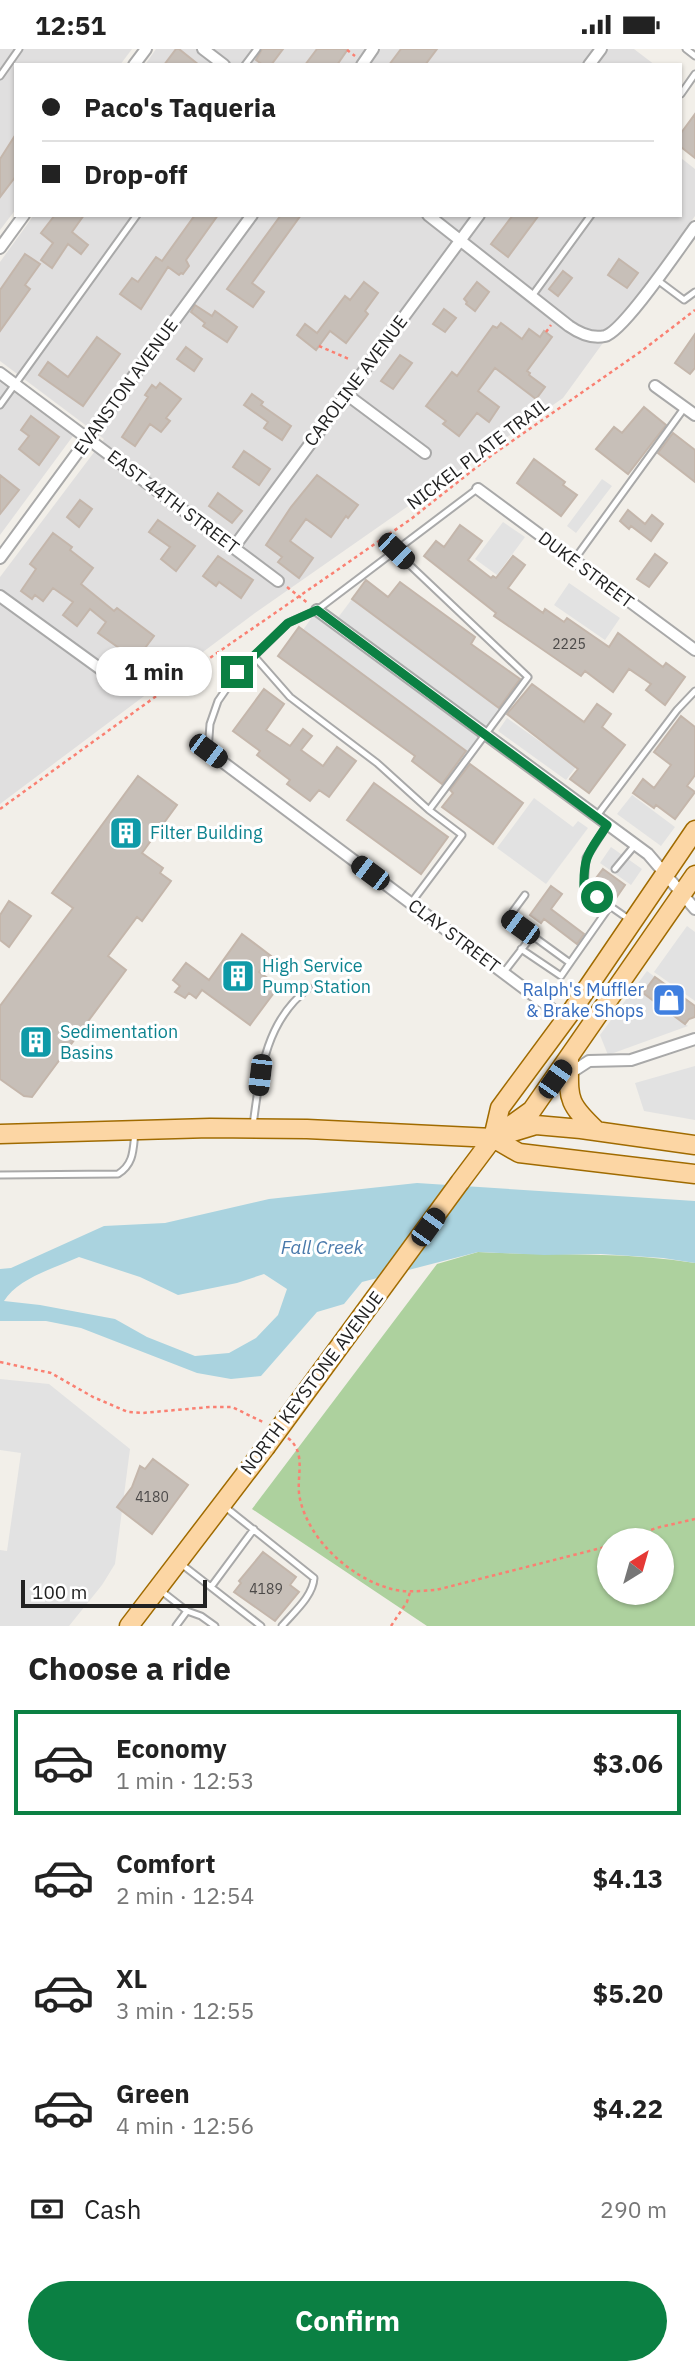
<!DOCTYPE html>
<meta charset="utf-8">
<style>
:root{--surface:#fff;--page:#f2f2f2;--text:#222;--muted:#767676;--line:#e0e0e0;--accent:#0b8043}
body{margin:0;font-family:"IBM Plex Sans",sans-serif;background:var(--page);color:var(--text);height:100vh;display:flex;flex-direction:column;font-size:26px;white-space:nowrap}
*{box-sizing:border-box;margin:0}
p{font-size:23px;color:var(--muted)}
.icon{flex:none;width:38px;height:38px;fill:none;stroke:currentColor;stroke-width:2;stroke-linecap:round;stroke-linejoin:round}
.map{position:relative;height:1577px;overflow:hidden}
.drawer{display:flex;flex-direction:column;background:var(--surface);flex:1}
.drawer>*{flex:none}
.guide{position:absolute;left:14px;top:14px;width:668px;height:154px;border-radius:0px;box-shadow:0 2px 5px #0004;display:grid;align-content:center;height:154px;padding:0 28px;background:var(--surface)}
.needle{width:46px;rotate:37deg}
.fabs{position:absolute;left:597px;top:1479px;display:grid;gap:14px}
.fabs a{display:grid;place-items:center;width:77px;height:77px;border-radius:50%;background:var(--surface);box-shadow:0 2px 5px #0004;font-size:35px}
.scale{position:absolute;left:21px;bottom:18px;width:186px;box-sizing:border-box;padding-left:7px;border:4px solid #222;border-top:0;font-size:19px;line-height:24px;white-space:nowrap;color:#222;-webkit-text-stroke:5px #fff;paint-order:stroke}
.end{position:absolute;width:32px;height:32px;margin:-16px;border:9px solid #0b8043;background:#fff;box-shadow:0 0 0 4px #fff}
.from{border-radius:50%}
.bubble{position:absolute;height:49px;border-radius:24px;background:var(--surface);box-shadow:0 2px 5px #0004;font-size:23px;font-weight:800;line-height:49px;text-align:center}
.car{position:absolute;width:21px;height:42px;margin:-21px -10px;border-radius:9px;box-shadow:0 0 5px 2px #0007;background:linear-gradient(#222 24%,#8ab4d8 0 40%,#222 0 76%,#8ab4d8 0 86%,#222 0)}
.guide b{display:flex;align-items:center;gap:24px;height:66px;font-size:26px}
.guide b+b{border-top:2px solid var(--line)}
.guide i{width:18px;height:18px;background:var(--text)}
ul{padding:0;list-style:none}
li{display:flex;align-items:center;gap:21px;height:105px;margin:0 14px 10px;padding:0 14px;border:4px solid transparent;border-radius:0px}
li div{flex:1}
li b{display:block;font-size:26px}
li em{font-style:normal;font-weight:800}
li.on{border-color:var(--accent)}
li>.icon{width:63px;height:63px;stroke-width:1.5}
h2{padding:0 28px;font-size:32px;line-height:84px}
.pay{display:flex;align-items:center;gap:18px;height:77px;padding:0 28px;font-size:26px}
.pay p{margin-inline-start:auto}
.action{display:flex;gap:14px;margin-top:auto;padding:14px 28px}
.action a{flex:1;height:80px;border-radius:42px;background:var(--accent);color:#fff;font-size:28px;font-weight:800;line-height:80px;text-align:center}
.status{display:flex;justify-content:space-between;align-items:center;height:49px;padding:0 35px;background:var(--surface);direction:ltr}
.status svg{height:19px;fill:currentColor}
.map>svg:first-child{display:block}
.residential{fill:#e0dfdf}
.forest{fill:#add19e;fill-rule:evenodd}
.parking{fill:#e2e2e2}
.water{fill:#aad3df;fill-rule:evenodd}
.building{fill:#c7bfb8;stroke:#c4b6ab;stroke-width:2}
.lines{fill:none;stroke-linecap:round;stroke-linejoin:round}
.lane-casing{stroke:#a9a9a9;stroke-width:9}
.street-casing{stroke:#a9a9a9;stroke-width:14}
.primary-casing{stroke:#a06b00;stroke-width:21}
.path{stroke:#fa8072;stroke-width:2.5;stroke-dasharray:3.5 3.5;stroke-linecap:butt}
.lane{stroke:#fff;stroke-width:5}
.street{stroke:#fff;stroke-width:10}
.primary{stroke:#fcd6a4;stroke-width:18}
.primary-bridge-casing{stroke:#a06b00;stroke-width:21;stroke-linecap:butt}
.primary-bridge{stroke:#fcd6a4;stroke-width:18}
.route{stroke:#0b8043;stroke-width:9}
.labels{text-anchor:middle;stroke-width:6;stroke-linejoin:round;paint-order:stroke}
.number-label{font-size:14px;fill:#4b4948}
.street-label{font-size:18px;fill:#222;stroke:#fff}
.culture-label{font-size:18px;fill:#0d838f;stroke:#fff;text-anchor:start}
.shop-label{font-size:18px;fill:#366cbe;stroke:#fff;text-anchor:end}
.water-label{font-size:19px;font-style:italic;fill:#4a7aab;stroke:#fff}
</style>
<div class="status"><b>12:51</b><svg viewBox="0 0 49 12"><path d="M0 12V9h3v3zM5 12V6h3v6zM10 12V3h3v9zM15 12V0h3v12zM26 1h20v11H26zM47 4h2v5h-2z"/></svg></div>
<div class="map">
<svg width="695" height="1577" viewBox="0 0 695 1577">
<rect width="100%" height="100%" fill="#f2efe9"/>
<path class="residential" d="M 0,0 L 132,0 L 120,16 L 16,16 L 16,160 L 0,181 Z
M 156,0 L 634,0 L 655,16 L 145,16 Z
M 681,109 L 695,120 L 695,167 L 563,349 L 255,564 L 0,755 L 0,528 L 104,390 L 0,312 L 0,213 L 34,166 L 681,166 Z
M 0,333 L 73,387 L 0,486 Z"/>
<path class="forest" d="M 478,1203 C 551,1207 623,1202 695,1214 L 695,1577 L 427,1577 L 252,1460 L 437,1215 ZM 609,1491 L 662,1491 L 662,1544 L 609,1544 Z"/>
<path class="parking" d="M 602,430 L 612,437 L 576,484 L 567,477 Z
M 503,473 L 525,488 L 497,526 L 475,510 Z
M 569,534 L 620,569 L 605,591 L 554,556 Z
M 352,550 L 500,659 L 467,703 L 303,581 L 317,561 L 334,574 Z
M 507,669 L 576,718 L 566,731 L 498,682 Z
M 632,746 L 675,778 L 661,797 L 617,765 Z
M 534,749 L 573,778 L 578,772 L 588,779 L 546,835 L 497,799 Z
M 611,798 L 642,820 L 631,836 L 600,814 Z
M 687,877 L 695,883 L 695,952 L 654,923 Z
M 647,922 L 655,928 L 643,944 L 688,977 L 608,1006 L 600,986 Z
M 695,1017 L 695,1071 L 644,1062 L 635,1034 Z
M 0,1330 L 49,1335 L 130,1400 L 115,1515 L 102,1536 L 69,1577 L 0,1577 L 0,1501 L 7,1502 L 21,1404 L 0,1401 Z"/>
<path class="water" d="M 417,1134 L 695,1152 L 695,1214 L 663,1209 L 601,1205 L 544,1206 L 478,1203 L 362,1233 L 344,1255 L 317,1263 L 261,1327 L 231,1330 L 197,1324 L 81,1279 L 46,1272 L 0,1272 L 0,1220 L 11,1219 L 104,1177 L 165,1174 L 269,1150 ZM 79,1208 L 140,1228 L 178,1246 L 237,1234 L 264,1225 L 287,1240 L 278,1266 L 256,1289 L 229,1304 L 195,1307 L 147,1288 L 115,1270 L 40,1256 L 4,1252 C 18,1229 55,1219 79,1208 Z"/>
<path class="building" d="M 176,0 L 179,0 L 199,16 L 164,16 Z
M 262,0 L 283,0 L 271,16 L 263,16 L 256,11 Z
M 317,0 L 348,0 L 337,16 L 305,16 Z
M 401,0 L 437,0 L 425,16 L 389,16 Z
M 695,65 L 695,109 L 681,98 L 681,84 Z
M 16,85 L 16,127 L 0,148 L 0,110 Z
M 55,166 L 84,166 L 72,183 L 88,196 L 81,205 L 68,195 L 52,219 L 41,211 L 53,194 L 41,184 Z
M 195,166 L 218,166 L 186,211 L 189,217 L 183,225 L 181,224 L 179,226 L 168,218 L 141,260 L 120,245 L 132,229 L 138,233 L 156,208 L 162,212 Z
M 281,166 L 301,166 L 252,234 L 264,243 L 253,258 L 227,240 Z
M 513,166 L 539,166 L 508,208 L 491,195 Z
M 25,205 L 40,215 L 25,236 L 30,240 L 0,282 L 0,241 Z
M 619,210 L 638,224 L 627,239 L 608,226 Z
M 563,222 L 572,229 L 558,247 L 549,240 Z
M 364,233 L 378,244 L 365,262 L 368,265 L 346,294 L 330,282 L 316,301 L 297,286 L 305,275 L 317,284 L 345,247 L 350,251 Z
M 477,233 L 489,243 L 475,262 L 466,255 L 467,253 L 464,250 Z
M 195,256 L 212,267 L 215,262 L 237,278 L 227,293 L 203,277 L 205,274 L 191,263 Z
M 444,260 L 456,269 L 445,283 L 433,275 Z
M 501,274 L 522,290 L 529,280 L 540,288 L 544,282 L 552,288 L 527,322 L 530,324 L 529,326 L 545,338 L 536,350 L 495,319 L 478,342 L 499,358 L 489,373 L 477,364 L 459,387 L 443,375 L 446,372 L 426,357 L 452,323 L 457,327 L 493,277 L 497,279 Z
M 695,285 L 695,319 L 690,325 L 675,314 Z
M 97,288 L 120,305 L 83,357 L 39,326 L 48,313 L 68,328 Z
M 186,298 L 202,310 L 194,322 L 177,310 Z
M 400,306 L 412,314 L 393,340 L 381,332 Z
M 160,334 L 181,350 L 166,369 L 170,372 L 161,383 L 150,375 L 135,397 L 122,388 L 148,348 L 145,346 L 152,336 L 156,339 Z
M 252,345 L 263,353 L 261,356 L 291,377 L 282,391 L 264,379 L 268,373 L 244,356 Z
M 644,358 L 666,376 L 628,425 L 596,400 L 614,378 L 622,384 Z
M 31,367 L 59,388 L 39,416 L 19,400 L 29,387 L 21,381 Z
M 673,384 L 695,401 L 695,433 L 658,404 Z
M 244,402 L 270,420 L 259,436 L 233,418 Z
M 534,410 L 565,433 L 563,436 L 577,446 L 561,467 L 517,434 Z
M 0,426 L 19,441 L 0,465 Z
M 317,426 L 358,456 L 348,469 L 346,467 L 331,488 L 306,470 L 290,492 L 313,509 L 299,529 L 278,513 L 282,508 L 266,496 L 291,458 Z
M 218,444 L 242,462 L 232,474 L 209,457 Z
M 80,451 L 92,460 L 79,478 L 67,468 Z
M 628,461 L 645,475 L 652,466 L 663,475 L 651,492 L 631,477 L 629,480 L 620,472 Z
M 158,471 L 195,497 L 176,522 L 161,510 L 170,498 L 149,483 Z
M 460,476 L 482,492 L 468,511 L 491,529 L 493,527 L 496,529 L 513,507 L 525,516 L 508,539 L 543,564 L 545,560 L 564,573 L 567,569 L 609,598 L 618,584 L 663,618 L 666,614 L 685,628 L 665,656 L 646,641 L 651,635 L 629,620 L 613,643 L 585,622 L 581,627 L 494,567 L 496,564 L 424,507 L 436,492 L 444,498 Z
M 53,484 L 72,498 L 70,501 L 93,519 L 81,535 L 114,562 L 117,559 L 154,587 L 136,611 L 98,584 L 106,573 L 90,560 L 77,577 L 63,566 L 73,553 L 53,539 L 43,552 L 35,546 L 32,550 L 21,542 L 36,520 L 30,515 Z
M 655,505 L 667,514 L 649,538 L 637,530 Z
M 218,507 L 253,531 L 241,549 L 219,533 L 216,537 L 203,527 Z
M 366,531 L 388,548 L 400,533 L 475,588 L 471,595 L 520,630 L 499,659 L 352,550 Z
M 299,578 L 466,702 L 442,735 L 412,712 L 415,707 L 278,607 Z
M 532,635 L 584,673 L 597,655 L 611,665 L 602,678 L 625,696 L 589,744 L 570,730 L 578,720 L 507,665 Z
M 264,640 L 284,655 L 266,681 L 290,697 L 303,680 L 312,687 L 301,701 L 323,717 L 337,698 L 356,712 L 329,748 L 319,741 L 310,752 L 287,735 L 290,731 L 257,706 L 260,702 L 233,682 Z
M 681,667 L 695,678 L 695,726 L 687,737 L 695,743 L 675,770 L 656,756 L 654,759 L 633,744 L 643,730 L 654,739 L 671,716 L 654,703 Z
M 470,715 L 523,754 L 493,795 L 442,758 L 453,744 L 450,741 Z
M 138,727 L 177,756 L 142,804 L 163,819 L 160,824 L 171,832 L 142,872 L 137,868 L 108,907 L 126,921 L 32,1048 L 24,1047 L 0,1030 L 0,957 L 73,859 L 52,844 Z
M 374,734 L 448,788 L 421,825 L 347,771 Z
M 603,820 L 625,836 L 616,849 L 593,833 Z
M 551,837 L 562,845 L 551,860 L 584,885 L 577,895 L 544,870 L 541,874 L 530,866 Z
M 9,852 L 31,867 L 9,898 L 0,891 L 0,866 Z
M 242,885 L 271,907 L 259,923 L 279,937 L 250,976 L 202,941 L 196,949 L 189,944 L 185,949 L 175,943 L 180,937 L 173,931 L 186,914 L 209,931 Z
M 655,928 L 695,957 L 695,968 L 689,970 L 685,975 L 643,944 Z
M 153,1410 L 188,1436 L 152,1485 L 117,1458 L 132,1438 L 140,1417 L 145,1420 Z
M 263,1503 L 296,1528 L 290,1536 L 299,1543 L 275,1572 L 234,1543 L 241,1534 L 239,1532 Z"/>
<g class="lines">
<defs>
<path id="lane" d="M 686,0 L 695,7
M 245,16 L 257,0
M 0,27 L 19,0
M 681,45 L 695,25
M 656,230 L 684,251 L 695,243
M 532,247 L 591,166
M 0,356 L 137,166
M 395,502 L 528,628 L 429,761 L 462,786 L 411,854
M 574,511 L 685,358
M 254,607 L 290,648 L 377,714 L 429,761
M 208,702 L 210,675 L 218,652 L 238,623 L 288,574 L 317,561 L 477,440
M 596,768 L 677,661 L 695,642
M 607,776 L 586,809 L 584,839 L 630,871
M 615,820 L 635,796
M 525,846 L 508,869 L 570,914 L 610,857
M 521,900 L 561,927 L 570,914
M 504,923 L 532,887
M 253,1076 C 260,1025 265,972 309,939
M 0,1126 L 118,1125 C 134,1115 133,1101 135,1083
M 224,1457 L 314,1529 C 313,1547 294,1563 282,1577
M 180,1514 L 261,1577
M 211,1538 L 254,1480
M 160,1541 L 187,1562 L 176,1577
M 187,1562 L 201,1567 L 215,1577"/>
<path id="street" d="M 203,0 L 224,16
M 134,16 L 146,0
M 362,16 L 373,0
M 589,16 L 601,0
M 428,166 L 569,277 C 579,284 592,290 605,287 C 624,282 680,198 695,178
M 0,199 L 24,166
M 0,324 L 278,532
M 655,337 L 695,366
M 346,345 L 425,404
M 478,440 L 695,601
M 234,498 L 479,166
M 0,509 L 252,166
M 0,547 L 124,637
M 317,561 L 648,805 L 695,860
M 208,702 L 565,970
M 569,1025 L 589,1012 L 631,1011 L 695,990"/>
<path id="primary" d="M 569,1010 C 569,1050 566,1053 597,1082
M 0,1085 L 210,1079 L 307,1080 L 493,1089 L 536,1076 L 581,1080 L 695,1096
M 493,1089 L 500,1059 L 571,963 L 695,781
M 493,1089 L 519,1104 L 695,1125
M 460,1133 L 493,1089 L 532,1061 L 695,826
M 129,1577 L 265,1399"/>
</defs>
<use href="#lane" class="lane-casing"/>
<use href="#street" class="street-casing"/>
<use href="#primary" class="primary-casing"/>
<path class="path" d="M 347,1 L 355,7
M 337,15 L 338,16
M 546,283 L 551,276
M 319,297 L 349,310
M 287,538 L 309,555
M 0,760 L 191,622 L 411,470 L 492,406 L 643,301 L 695,261
M 0,1313 L 51,1324 L 93,1348 L 128,1363 L 142,1364 L 210,1358 L 232,1358 L 265,1374
M 288,1389 C 308,1405 295,1429 300,1450 C 309,1491 349,1527 388,1539 C 403,1544 420,1542 436,1541 L 609,1497
M 625,1491 L 656,1479 L 695,1470
M 391,1577 L 407,1553 L 410,1543"/>
<use href="#lane" class="lane"/>
<use href="#street" class="street"/>
<use href="#primary" class="primary"/>
<defs>
<path id="primary-bridge" d="M 265,1399 L 460,1133"/>
</defs>
<use href="#primary-bridge" class="primary-bridge-casing"/>
<use href="#primary-bridge" class="primary-bridge"/>
</g>
<g class="lines">
<path class="route" d="M 237,623 L 288,574 L 317,561 L 607,776 C 590,803 583,805 584,839 L 597,848"/>
</g>
<defs>
<symbol id="building-square" viewBox="-11 -11 22 22"><rect x="-9" y="-9" width="18" height="18" rx="4" fill="#0f9aa8" stroke="#fff"/><path d="M-4-6H4V6H1V3H-1V6H-4ZM-2.5-4.3h1.7v1.8h-1.7ZM.8-4.3h1.7v1.8H.8ZM-2.5-1h1.7V.8h-1.7ZM.8-1h1.7V.8H.8Z" fill="#fff"/></symbol>
<symbol id="shop-square" viewBox="-11 -11 22 22"><rect x="-9" y="-9" width="18" height="18" rx="4" fill="#3f7fe0" stroke="#fff"/><path d="M-5-2.5h2.3a2.7 3.5 0 0 1 5.4 0H5L5.5 6h-11ZM-1.5-2.5h3a1.5 2.3 0 0 0-3 0Z" fill="#fff"/></symbol>
</defs>
<g fill-rule="evenodd">
<use href="#building-square" x="107" y="765" width="38" height="38"/>
<use href="#building-square" x="219" y="908" width="38" height="38"/>
<use href="#shop-square" x="650" y="932" width="38" height="38"/>
<use href="#building-square" x="17" y="974" width="38" height="38"/>
</g>
<g class="labels">
<g class="number-label">
<text x="569" y="600">2225</text>
<text x="152" y="1453">4180</text>
<text x="266" y="1545">4189</text>
</g>
<g class="street-label">
<text transform="translate(356 332) rotate(-53)" y="6">CAROLINE AVENUE</text>
<text transform="translate(126 338) rotate(-54)" y="6">EVANSTON AVENUE</text>
<text transform="translate(478 405) rotate(-37)" y="6">NICKEL PLATE TRAIL</text>
<text transform="translate(173 453) rotate(37)" y="6">EAST 44TH STREET</text>
<text transform="translate(586 521) rotate(37)" y="6">DUKE STREET</text>
<text transform="translate(454 887) rotate(37)" y="6">CLAY STREET</text>
<text transform="translate(312 1334) rotate(-53)" y="6">NORTH KEYSTONE AVENUE</text>
</g>
<g class="culture-label">
<text x="150" y="790">Filter Building</text>
<text x="262" y="923">High Service<tspan x="262" dy="21">Pump Station</tspan></text>
<text x="60" y="989">Sedimentation<tspan x="60" dy="21">Basins</tspan></text>
</g>
<g class="shop-label">
<text x="644" y="947">Ralph's Muffler<tspan x="644" dy="21">&amp; Brake Shops</tspan></text>
</g>
<g class="water-label">
<text x="322" y="1205">Fall Creek</text>
</g>
</g>
</svg>
<div class="fabs">
<a><svg class="needle" viewBox="-14 -14 28 28"><path d="M0-13l5 13h-10z" fill="#e53935"/><path d="M0 13l5-13h-10z" fill="#767676"/></svg></a>
</div>
<div class="scale">100 m</div>
<i class="end from" style="left:597px;top:848px"></i>
<i class="end" style="left:237px;top:623px"></i>
<div class="bubble" style="left:96px;top:598px;width:116px">1 min</div>
<i class="car" style="left:396px;top:502px;rotate:134deg"></i>
<i class="car" style="left:208px;top:702px;rotate:127deg"></i>
<i class="car" style="left:370px;top:824px;rotate:307deg"></i>
<i class="car" style="left:520px;top:878px;rotate:306deg"></i>
<i class="car" style="left:260px;top:1026px;rotate:187deg"></i>
<i class="car" style="left:555px;top:1030px;rotate:35deg"></i>
<i class="car" style="left:428px;top:1178px;rotate:36deg"></i>
<div class="guide">
<b><i class="from"></i>Paco's Taqueria</b>
<b><i></i>Drop-off</b>
</div>
</div>
<section class="drawer">
<h2>Choose a ride</h2>
<ul>
<li class="on"><svg class="icon" aria-label="car" viewBox="0 0 24 24"><path d="M5 17H2v-5l4-1 3-4h7l3 4 3 1v5h-3M9 17h6M6 11h13"/><circle cx="7" cy="17" r="2"/><circle cx="17" cy="17" r="2"/></svg><div><b>Economy</b><p>1 min · 12:53</p></div><em>$3.06</em></li>
<li><svg class="icon" aria-label="car" viewBox="0 0 24 24"><path d="M5 17H2v-5l4-1 3-4h7l3 4 3 1v5h-3M9 17h6M6 11h13"/><circle cx="7" cy="17" r="2"/><circle cx="17" cy="17" r="2"/></svg><div><b>Comfort</b><p>2 min · 12:54</p></div><em>$4.13</em></li>
<li><svg class="icon" aria-label="car" viewBox="0 0 24 24"><path d="M5 17H2v-5l4-1 3-4h7l3 4 3 1v5h-3M9 17h6M6 11h13"/><circle cx="7" cy="17" r="2"/><circle cx="17" cy="17" r="2"/></svg><div><b>XL</b><p>3 min · 12:55</p></div><em>$5.20</em></li>
<li><svg class="icon" aria-label="car" viewBox="0 0 24 24"><path d="M5 17H2v-5l4-1 3-4h7l3 4 3 1v5h-3M9 17h6M6 11h13"/><circle cx="7" cy="17" r="2"/><circle cx="17" cy="17" r="2"/></svg><div><b>Green</b><p>4 min · 12:56</p></div><em>$4.22</em></li>
</ul>
<div class="pay"><svg class="icon" aria-label="cash" viewBox="0 0 24 24"><path d="M3 7h18v10H3z"/><circle cx="12" cy="12" r="2"/></svg>Cash<p>290 m</p></div>
<div class="action"><a>Confirm</a></div>
</section>
